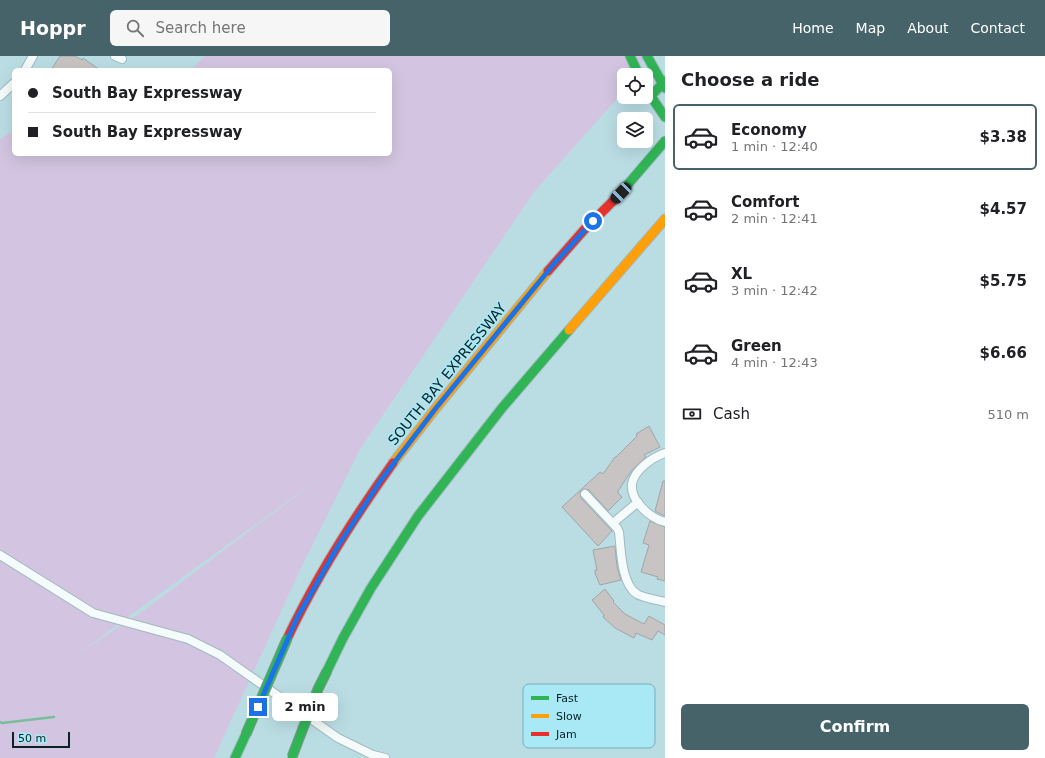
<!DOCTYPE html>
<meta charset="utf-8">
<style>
:root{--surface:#fff;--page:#f6f6f6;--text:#202124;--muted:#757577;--line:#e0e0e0;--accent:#466369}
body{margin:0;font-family:"DejaVu Sans",sans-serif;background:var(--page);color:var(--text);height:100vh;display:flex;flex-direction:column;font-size:15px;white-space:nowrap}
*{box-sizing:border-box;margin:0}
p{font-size:13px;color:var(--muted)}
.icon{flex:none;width:22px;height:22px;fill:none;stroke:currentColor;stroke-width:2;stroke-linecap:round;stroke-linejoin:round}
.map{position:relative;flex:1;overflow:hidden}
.side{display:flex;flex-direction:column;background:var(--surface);width:380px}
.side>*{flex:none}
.top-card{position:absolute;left:12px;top:12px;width:380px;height:88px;border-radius:6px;box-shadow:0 4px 16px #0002;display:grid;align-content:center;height:88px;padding:0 16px;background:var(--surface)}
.fabs{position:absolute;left:617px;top:12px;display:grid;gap:8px}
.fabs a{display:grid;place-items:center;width:36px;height:36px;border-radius:6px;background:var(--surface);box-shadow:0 4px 16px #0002;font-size:20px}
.scale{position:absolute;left:12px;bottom:10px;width:58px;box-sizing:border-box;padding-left:4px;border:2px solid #082227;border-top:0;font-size:11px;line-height:14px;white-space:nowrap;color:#082227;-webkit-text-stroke:3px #a9e8f5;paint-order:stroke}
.end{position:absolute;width:18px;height:18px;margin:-9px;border:5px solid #1a73e8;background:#fff;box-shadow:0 0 0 2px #fff}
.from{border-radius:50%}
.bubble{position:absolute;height:28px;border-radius:6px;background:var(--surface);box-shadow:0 4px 16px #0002;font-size:13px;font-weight:800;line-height:28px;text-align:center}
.car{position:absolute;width:12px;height:24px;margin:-12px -6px;border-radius:5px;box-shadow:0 0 3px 1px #0007;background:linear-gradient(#222 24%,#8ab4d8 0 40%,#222 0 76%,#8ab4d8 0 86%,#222 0)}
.top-card b{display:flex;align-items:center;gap:14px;height:38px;font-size:15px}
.top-card b+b{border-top:1px solid var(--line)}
.top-card i{width:10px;height:10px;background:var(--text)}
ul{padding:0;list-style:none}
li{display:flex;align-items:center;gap:12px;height:66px;margin:0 8px 6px;padding:0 8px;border:2px solid transparent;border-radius:6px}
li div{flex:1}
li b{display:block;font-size:15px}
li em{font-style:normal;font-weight:800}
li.selected{border-color:var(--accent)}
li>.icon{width:36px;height:36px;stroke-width:1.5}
h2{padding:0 16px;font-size:18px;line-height:48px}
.pay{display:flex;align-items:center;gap:10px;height:44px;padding:0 16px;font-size:15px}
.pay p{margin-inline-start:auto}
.cta{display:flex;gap:8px;margin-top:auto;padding:8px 16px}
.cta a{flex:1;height:46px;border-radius:6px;background:var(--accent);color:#fff;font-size:16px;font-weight:800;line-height:46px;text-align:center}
header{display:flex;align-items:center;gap:24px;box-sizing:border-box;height:56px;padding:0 20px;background:var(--accent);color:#fff}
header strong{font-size:19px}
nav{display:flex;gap:22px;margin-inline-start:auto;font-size:14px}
.search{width:280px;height:36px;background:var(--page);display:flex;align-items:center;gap:10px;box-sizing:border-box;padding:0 14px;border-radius:6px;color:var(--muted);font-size:15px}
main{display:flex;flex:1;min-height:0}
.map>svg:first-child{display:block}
.green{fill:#d3c5e1;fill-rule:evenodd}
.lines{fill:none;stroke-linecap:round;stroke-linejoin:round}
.stream{stroke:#78be98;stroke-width:2.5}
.building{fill:#c7c4c3;stroke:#a0a6a8}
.street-casing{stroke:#9ebabf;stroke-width:10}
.fast-casing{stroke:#9ebabf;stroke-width:11}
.slow-casing{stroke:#9ebabf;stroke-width:11}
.jam-casing{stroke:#9ebabf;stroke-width:11}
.street{stroke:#f5fafb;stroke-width:8}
.fast{stroke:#30b455;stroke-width:9}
.slow{stroke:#ff9f0a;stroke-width:9}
.jam{stroke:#e5322d;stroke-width:9}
.fast-bridge-casing{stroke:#88968f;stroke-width:11;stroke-linecap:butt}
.fast-bridge{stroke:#30b455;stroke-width:9}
.route{stroke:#1a73e8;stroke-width:5}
.labels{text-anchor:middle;stroke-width:3;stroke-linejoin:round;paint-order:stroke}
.street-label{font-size:14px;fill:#082227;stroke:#a9e8f5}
.key{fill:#a9e8f5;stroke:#79adb7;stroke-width:1}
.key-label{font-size:11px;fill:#082227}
</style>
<header>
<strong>Hoppr</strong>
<div class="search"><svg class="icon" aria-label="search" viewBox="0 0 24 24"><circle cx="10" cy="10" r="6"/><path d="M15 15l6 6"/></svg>Search here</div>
<nav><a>Home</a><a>Map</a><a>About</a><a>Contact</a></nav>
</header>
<main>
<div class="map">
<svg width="665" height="702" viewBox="0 0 665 702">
<rect width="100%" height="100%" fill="#badde4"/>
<path class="green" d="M 205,0 L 645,0 L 634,19 L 624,19 L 624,35 L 534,136 L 360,393 L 301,512 L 214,702 L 0,702 L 0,83 L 14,74 L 14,98 L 390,98 L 390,14 L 191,14 ZM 324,419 L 143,555 L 77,598 Z"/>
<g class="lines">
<path class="stream" d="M 0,666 L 2,667 L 54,661"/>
</g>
<path class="building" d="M 60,0 L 75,0 L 82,4 L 83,2 L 100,14 L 51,14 Z
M 649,370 L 660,391 L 644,399 L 646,401 L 632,414 L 618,435 L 618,437 L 622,441 L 608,455 L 589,434 L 584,433 L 580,436 L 581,442 L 612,475 L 598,490 L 562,451 L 600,416 L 603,418 L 615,401 L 616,401 L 637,380 L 636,378 Z
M 663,425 L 665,425 L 665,460 L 655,455 Z
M 650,465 L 665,471 L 665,525 L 657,523 L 658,521 L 641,516 L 649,489 L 643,487 Z
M 615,490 L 617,511 L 621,524 L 600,529 L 595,517 L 595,514 L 597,514 L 593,494 Z
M 605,533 L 614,545 L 613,546 L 625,558 L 644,568 L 649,560 L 665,569 L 665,579 L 658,575 L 652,584 L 636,577 L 634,582 L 615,572 L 603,561 L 604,559 L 592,544 Z"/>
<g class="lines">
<defs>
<path id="street" d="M 115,0 L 122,3
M 25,14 L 33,0
M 0,40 L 14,27
M 665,397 C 653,401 634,414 632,428 C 630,445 650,462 665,466
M 585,438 L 617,472 L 619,476 C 621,493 621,528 637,538 C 643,542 658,544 665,546
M 613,467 L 638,446
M 0,499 L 93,557 L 188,583 L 220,599 L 338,682 L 373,699 L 385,702"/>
<path id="fast" d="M 630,0 L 639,19
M 647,0 L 665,32
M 646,33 L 665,61
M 650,41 L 665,25
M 617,141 L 665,85
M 327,615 L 343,582 L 371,532 L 418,460 L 502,352 L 569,274
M 235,702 L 246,678"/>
<path id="slow" d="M 569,274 L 665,163
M 393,407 L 436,352 L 548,215"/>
<path id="jam" d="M 548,215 L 584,174 L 617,141
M 287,583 C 316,521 353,463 393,407"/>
</defs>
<use href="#street" class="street-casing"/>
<use href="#fast" class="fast-casing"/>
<use href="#slow" class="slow-casing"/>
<use href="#jam" class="jam-casing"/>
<use href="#street" class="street"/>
<use href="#fast" class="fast"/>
<use href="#slow" class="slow"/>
<use href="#jam" class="jam"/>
<defs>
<path id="fast-bridge" d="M 246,678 L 287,583
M 292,701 L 318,633 L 327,615"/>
</defs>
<use href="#fast-bridge" class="fast-bridge-casing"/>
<use href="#fast-bridge" class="fast-bridge"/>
</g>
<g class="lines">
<path class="route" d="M 258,651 L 297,562 L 338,490 L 381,424 L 436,352 L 553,209 L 593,165"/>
</g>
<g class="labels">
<g class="street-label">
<text transform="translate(447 318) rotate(-51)" y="5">SOUTH BAY EXPRESSWAY</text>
</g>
</g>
<rect x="523" y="628" width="132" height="64" rx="6" class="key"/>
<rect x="531" y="640" width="18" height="4" fill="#30b455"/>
<rect x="531" y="658" width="18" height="4" fill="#ff9f0a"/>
<rect x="531" y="676" width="18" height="4" fill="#e5322d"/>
<g class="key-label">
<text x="556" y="646">Fast</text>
<text x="556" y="664">Slow</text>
<text x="556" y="682">Jam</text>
</g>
</svg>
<div class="fabs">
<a><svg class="icon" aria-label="locate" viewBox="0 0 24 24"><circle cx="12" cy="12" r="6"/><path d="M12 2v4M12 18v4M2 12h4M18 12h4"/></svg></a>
<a><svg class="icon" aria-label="layers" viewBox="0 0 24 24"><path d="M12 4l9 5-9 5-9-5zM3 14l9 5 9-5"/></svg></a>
</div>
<div class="scale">50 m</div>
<i class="end from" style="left:593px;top:165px"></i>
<i class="end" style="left:258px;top:651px"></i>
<div class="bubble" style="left:272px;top:637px;width:66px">2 min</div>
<i class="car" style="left:621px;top:137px;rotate:224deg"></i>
<div class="top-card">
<b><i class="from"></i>South Bay Expressway</b>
<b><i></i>South Bay Expressway</b>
</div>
</div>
<section class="side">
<h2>Choose a ride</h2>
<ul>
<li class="selected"><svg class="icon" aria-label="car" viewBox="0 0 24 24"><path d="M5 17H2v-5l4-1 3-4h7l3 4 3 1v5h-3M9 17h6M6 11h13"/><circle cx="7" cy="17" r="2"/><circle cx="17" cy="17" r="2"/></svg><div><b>Economy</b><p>1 min · 12:40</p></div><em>$3.38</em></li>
<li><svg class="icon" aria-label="car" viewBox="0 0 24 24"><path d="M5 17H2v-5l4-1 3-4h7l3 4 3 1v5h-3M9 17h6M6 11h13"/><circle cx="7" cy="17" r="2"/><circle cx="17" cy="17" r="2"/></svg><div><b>Comfort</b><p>2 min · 12:41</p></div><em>$4.57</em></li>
<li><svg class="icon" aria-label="car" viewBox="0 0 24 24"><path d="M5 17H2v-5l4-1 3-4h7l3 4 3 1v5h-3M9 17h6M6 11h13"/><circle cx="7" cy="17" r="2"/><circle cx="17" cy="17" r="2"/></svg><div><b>XL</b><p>3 min · 12:42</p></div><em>$5.75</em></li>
<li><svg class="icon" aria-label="car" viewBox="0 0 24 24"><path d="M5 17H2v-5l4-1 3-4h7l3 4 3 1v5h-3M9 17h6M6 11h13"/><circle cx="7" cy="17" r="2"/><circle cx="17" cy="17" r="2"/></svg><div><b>Green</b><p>4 min · 12:43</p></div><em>$6.66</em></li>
</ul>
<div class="pay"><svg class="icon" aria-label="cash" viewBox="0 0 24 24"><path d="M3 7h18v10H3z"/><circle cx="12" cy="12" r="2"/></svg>Cash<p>510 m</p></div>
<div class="cta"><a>Confirm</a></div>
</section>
</main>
